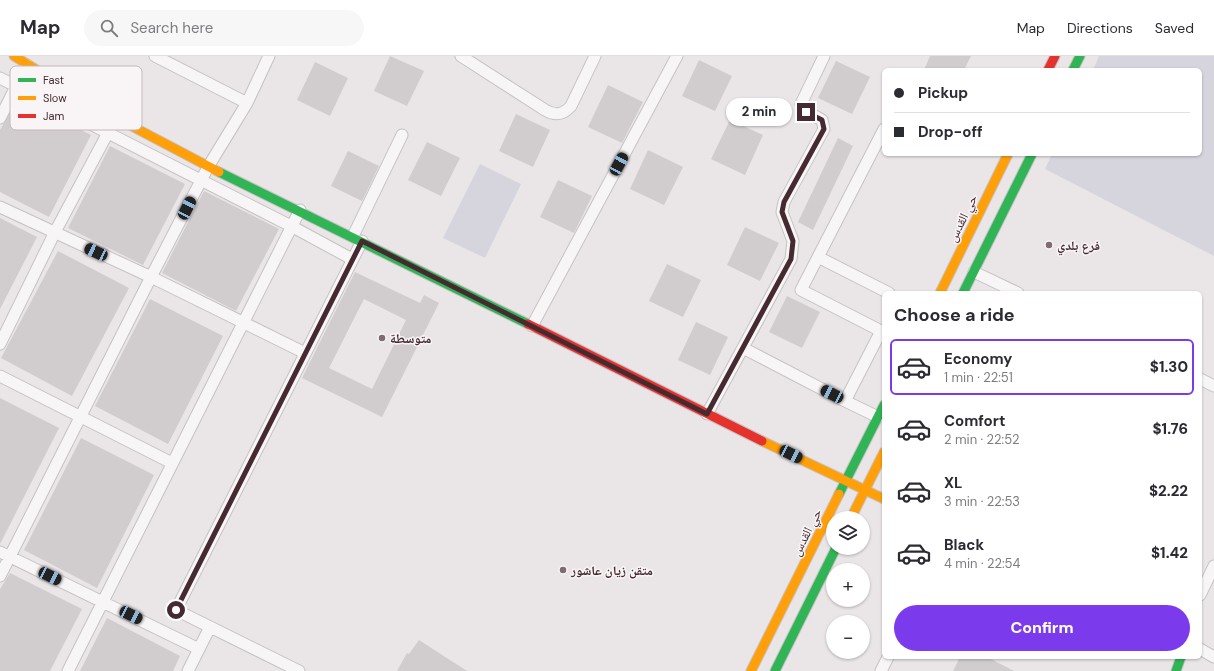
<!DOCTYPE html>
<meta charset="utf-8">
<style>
:root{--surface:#fff;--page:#f7f7f7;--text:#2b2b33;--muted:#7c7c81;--line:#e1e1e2;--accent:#7c3aed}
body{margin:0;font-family:"DM Sans","Noto Naskh Arabic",sans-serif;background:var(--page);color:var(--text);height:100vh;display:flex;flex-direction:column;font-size:15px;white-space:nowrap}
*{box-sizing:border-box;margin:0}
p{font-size:13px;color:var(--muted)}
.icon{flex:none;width:22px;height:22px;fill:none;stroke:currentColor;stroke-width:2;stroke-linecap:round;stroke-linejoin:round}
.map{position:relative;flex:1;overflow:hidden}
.drawer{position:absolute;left:882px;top:235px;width:320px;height:368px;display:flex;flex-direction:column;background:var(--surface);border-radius:6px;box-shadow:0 1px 3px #0004}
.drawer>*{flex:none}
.hud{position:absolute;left:882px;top:12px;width:320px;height:88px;border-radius:6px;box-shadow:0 1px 3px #0004;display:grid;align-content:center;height:88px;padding:0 12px;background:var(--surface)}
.fabs{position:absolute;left:826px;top:455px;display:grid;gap:8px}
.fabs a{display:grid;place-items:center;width:44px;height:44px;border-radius:50%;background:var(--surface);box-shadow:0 1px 3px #0004;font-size:20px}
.end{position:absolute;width:18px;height:18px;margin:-9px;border:5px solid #452b31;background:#fff;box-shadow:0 0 0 2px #fff}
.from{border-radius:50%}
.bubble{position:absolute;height:28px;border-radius:14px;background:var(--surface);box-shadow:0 1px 3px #0004;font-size:13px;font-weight:800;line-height:28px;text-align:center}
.car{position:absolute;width:12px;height:24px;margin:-12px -6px;border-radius:5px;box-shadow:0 0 3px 1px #0007;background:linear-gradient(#222 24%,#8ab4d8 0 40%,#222 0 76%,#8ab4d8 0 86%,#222 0)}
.hud b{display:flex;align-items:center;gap:14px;height:38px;font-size:15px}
.hud b+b{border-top:1px solid var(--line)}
.hud i{width:10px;height:10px;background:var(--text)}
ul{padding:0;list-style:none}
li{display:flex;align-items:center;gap:12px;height:56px;margin:0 8px 6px;padding:0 4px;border:2px solid transparent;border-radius:6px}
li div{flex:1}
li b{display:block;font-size:15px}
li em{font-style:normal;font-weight:800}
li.selected{border-color:var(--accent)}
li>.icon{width:36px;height:36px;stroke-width:1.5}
h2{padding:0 12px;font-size:18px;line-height:48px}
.cta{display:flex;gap:8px;margin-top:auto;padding:8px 12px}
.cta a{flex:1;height:46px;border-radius:24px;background:var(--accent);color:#fff;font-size:16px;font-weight:800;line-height:46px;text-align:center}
header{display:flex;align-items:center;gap:24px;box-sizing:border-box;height:56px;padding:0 20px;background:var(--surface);border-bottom:1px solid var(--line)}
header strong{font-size:19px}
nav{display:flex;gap:22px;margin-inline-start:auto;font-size:14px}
.search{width:280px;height:36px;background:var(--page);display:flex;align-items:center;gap:10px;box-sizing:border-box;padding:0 14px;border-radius:22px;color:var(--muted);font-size:15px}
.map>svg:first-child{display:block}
.green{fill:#d6d5de}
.building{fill:#d1cccd;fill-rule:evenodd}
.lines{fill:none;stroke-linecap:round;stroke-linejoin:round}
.street-casing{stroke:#c6c2c3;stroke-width:13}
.fast-casing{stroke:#c6c2c3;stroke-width:11}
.slow-casing{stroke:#c6c2c3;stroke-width:11}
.jam-casing{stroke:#c6c2c3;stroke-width:11}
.street{stroke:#f7f5f5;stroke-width:11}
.fast{stroke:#30b455;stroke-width:9}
.slow{stroke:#ff9f0a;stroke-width:9}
.jam{stroke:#e5322d;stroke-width:9}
.route{stroke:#452b31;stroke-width:5}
.poi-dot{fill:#7f6c71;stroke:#f9f4f5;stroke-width:1.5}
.labels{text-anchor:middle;stroke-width:3;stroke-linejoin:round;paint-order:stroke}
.street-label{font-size:13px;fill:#452b31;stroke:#f9f4f5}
.poi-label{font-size:13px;font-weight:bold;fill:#452b31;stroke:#f9f4f5;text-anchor:start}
.key{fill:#f9f4f5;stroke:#c3b8ba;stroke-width:1}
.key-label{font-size:11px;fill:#452b31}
</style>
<header>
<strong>Map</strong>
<div class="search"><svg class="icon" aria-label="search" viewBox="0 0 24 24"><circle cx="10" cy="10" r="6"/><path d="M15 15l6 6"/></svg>Search here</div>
<nav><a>Map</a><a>Directions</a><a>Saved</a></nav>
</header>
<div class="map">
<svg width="1214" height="615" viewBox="0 0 1214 615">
<rect width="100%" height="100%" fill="#eae6e7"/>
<path class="green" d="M 1099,0 L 1214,0 L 1214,200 L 1045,113 L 1052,98 L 1200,98 L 1200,14 L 1093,14 Z
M 480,108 L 521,128 L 485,202 L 443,182 Z"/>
<path class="building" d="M 390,0 L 424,15 L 407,50 L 374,35 Z
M 930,0 L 971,0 L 964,14 L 924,14 Z
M 699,4 L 732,20 L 715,55 L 682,40 Z
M 836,5 L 870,21 L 852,58 L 818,42 Z
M 315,6 L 348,22 L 330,60 L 297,44 Z
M 608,29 L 643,46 L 622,87 L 588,71 Z
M 18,42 L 91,79 L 49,161 L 0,136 L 0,74 Z
M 516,58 L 550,74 L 533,111 L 499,95 Z
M 730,64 L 763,79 L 745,119 L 711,103 Z
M 838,82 L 853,90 L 813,174 L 798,166 Z
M 427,86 L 460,102 L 441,140 L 408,124 Z
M 110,90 L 185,128 L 143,209 L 68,172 Z
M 648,94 L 683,111 L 664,149 L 630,133 Z
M 348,95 L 379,110 L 362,145 L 331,130 Z
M 558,124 L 592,140 L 574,177 L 540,161 Z
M 204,135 L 279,173 L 236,255 L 162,217 Z
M 0,162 L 37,181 L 0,253 Z
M 745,171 L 779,187 L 760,225 L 727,209 Z
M 58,195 L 129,232 L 72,340 L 1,302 Z
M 667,208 L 701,224 L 683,261 L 649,245 Z
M 355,216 L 420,247 L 424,239 L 439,247 L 382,361 L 302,322 ZM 364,243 L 406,264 L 372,333 L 329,312 Z
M 787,240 L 820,256 L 802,292 L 769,276 Z
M 150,243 L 223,280 L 168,388 L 95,350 Z
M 696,266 L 728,281 L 710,319 L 678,304 Z
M 0,342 L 59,372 L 0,488 Z
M 81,382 L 154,419 L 97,532 L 24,494 Z
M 10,517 L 82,553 L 50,615 L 0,615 L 0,533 Z
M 107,562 L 180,600 L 173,615 L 80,615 Z
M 419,584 L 467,615 L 397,615 L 407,597 L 409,598 Z
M 960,601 L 987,601 L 1014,615 L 953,615 Z"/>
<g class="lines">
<defs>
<path id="street" d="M 155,0 L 247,47
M 461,0 L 545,54 C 555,60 563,59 571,50 L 595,0
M 0,22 L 291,170 L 352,203
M 0,62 L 27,9
M 0,151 L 151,221 L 305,297
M 353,180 L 402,79
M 818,201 L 889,237
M 974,216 L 1018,237
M 532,270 L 677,0
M 0,288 L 55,176 L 111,71
M 743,292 L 845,345
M 0,320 L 172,407
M 1200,323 L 1214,330
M 707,358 L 791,203 L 793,185 L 782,156 L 784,146 L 824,73 L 822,64 L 806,55 L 801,48 L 824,0
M 878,361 L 845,345 L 881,275 L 801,234 L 884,73
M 0,496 L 199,593
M 0,520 L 151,221 L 208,111 L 247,47 L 269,0
M 1200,539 L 1214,510
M 1200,593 L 1214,601
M 68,615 L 300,154
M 188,615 L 210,571
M 299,615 L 176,554 L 362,185
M 881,615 L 888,601"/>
<path id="fast" d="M 1073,14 L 1080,0
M 219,116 L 528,268
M 963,237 L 1032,98
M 839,438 L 884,349
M 775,615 L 836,492
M 1176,615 L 1181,601"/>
<path id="slow" d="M 14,0 L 103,55 L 219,116
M 940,237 L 1008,98
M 762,385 L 884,443
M 851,462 L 884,396
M 751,615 L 839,438"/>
<path id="jam" d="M 1048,14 L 1055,0
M 528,268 L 762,385"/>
</defs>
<use href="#street" class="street-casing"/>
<use href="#fast" class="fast-casing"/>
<use href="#slow" class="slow-casing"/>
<use href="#jam" class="jam-casing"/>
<use href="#street" class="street"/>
<use href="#fast" class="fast"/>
<use href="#slow" class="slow"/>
<use href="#jam" class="jam"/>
</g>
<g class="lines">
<path class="route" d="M 176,554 L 362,185 L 707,358 L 791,203 L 793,185 L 782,156 L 784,146 L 824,73 L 822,64 L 806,56"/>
</g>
<g class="poi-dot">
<circle cx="1049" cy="189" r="4"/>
<circle cx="382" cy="282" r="4"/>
<circle cx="563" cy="514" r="4"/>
</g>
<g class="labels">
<g class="street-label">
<text transform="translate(962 162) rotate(-64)" y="5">حي القدس</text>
<text transform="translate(806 476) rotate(-63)" y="5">حي القدس</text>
</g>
<g class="poi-label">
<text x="1057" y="194">فرع بلدي</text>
<text x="390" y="287">متوسطة</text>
<text x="571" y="519">متقن زيان عاشور</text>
</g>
</g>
<rect x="10" y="10" width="132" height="64" rx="6" class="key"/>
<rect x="18" y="22" width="18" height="4" fill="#30b455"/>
<rect x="18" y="40" width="18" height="4" fill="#ff9f0a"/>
<rect x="18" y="58" width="18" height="4" fill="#e5322d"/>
<g class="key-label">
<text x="43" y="28">Fast</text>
<text x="43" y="46">Slow</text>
<text x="43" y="64">Jam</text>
</g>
</svg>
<div class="fabs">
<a><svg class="icon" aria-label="layers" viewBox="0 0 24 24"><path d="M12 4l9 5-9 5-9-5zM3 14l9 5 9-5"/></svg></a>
<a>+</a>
<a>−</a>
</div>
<i class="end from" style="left:176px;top:554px"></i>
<i class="end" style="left:806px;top:56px"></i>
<div class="bubble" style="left:726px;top:42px;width:66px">2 min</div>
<i class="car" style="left:619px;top:108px;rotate:28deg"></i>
<i class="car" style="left:187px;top:152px;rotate:27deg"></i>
<i class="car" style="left:96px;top:196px;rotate:295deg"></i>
<i class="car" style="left:832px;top:338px;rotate:297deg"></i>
<i class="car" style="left:791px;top:398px;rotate:116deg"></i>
<i class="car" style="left:50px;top:520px;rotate:116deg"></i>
<i class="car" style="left:131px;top:559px;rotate:116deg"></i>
<div class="hud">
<b><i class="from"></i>Pickup</b>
<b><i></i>Drop-off</b>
</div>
<section class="drawer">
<h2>Choose a ride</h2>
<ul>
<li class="selected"><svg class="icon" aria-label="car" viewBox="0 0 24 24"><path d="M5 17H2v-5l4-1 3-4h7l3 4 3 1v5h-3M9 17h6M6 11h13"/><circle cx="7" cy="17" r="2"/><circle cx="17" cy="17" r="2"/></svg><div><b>Economy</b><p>1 min · 22:51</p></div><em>$1.30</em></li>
<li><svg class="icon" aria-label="car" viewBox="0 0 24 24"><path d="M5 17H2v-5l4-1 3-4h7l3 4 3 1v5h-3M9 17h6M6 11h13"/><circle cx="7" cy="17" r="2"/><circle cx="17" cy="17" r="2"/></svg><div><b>Comfort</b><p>2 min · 22:52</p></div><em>$1.76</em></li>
<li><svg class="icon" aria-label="car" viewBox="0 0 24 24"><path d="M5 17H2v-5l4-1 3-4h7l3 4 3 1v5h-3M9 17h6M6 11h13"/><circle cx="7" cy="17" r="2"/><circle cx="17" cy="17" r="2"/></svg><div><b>XL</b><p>3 min · 22:53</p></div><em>$2.22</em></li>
<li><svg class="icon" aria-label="car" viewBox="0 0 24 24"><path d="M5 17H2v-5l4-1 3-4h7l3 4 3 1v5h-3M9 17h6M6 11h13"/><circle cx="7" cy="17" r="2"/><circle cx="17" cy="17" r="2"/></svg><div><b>Black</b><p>4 min · 22:54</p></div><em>$1.42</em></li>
</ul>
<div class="cta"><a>Confirm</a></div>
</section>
</div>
